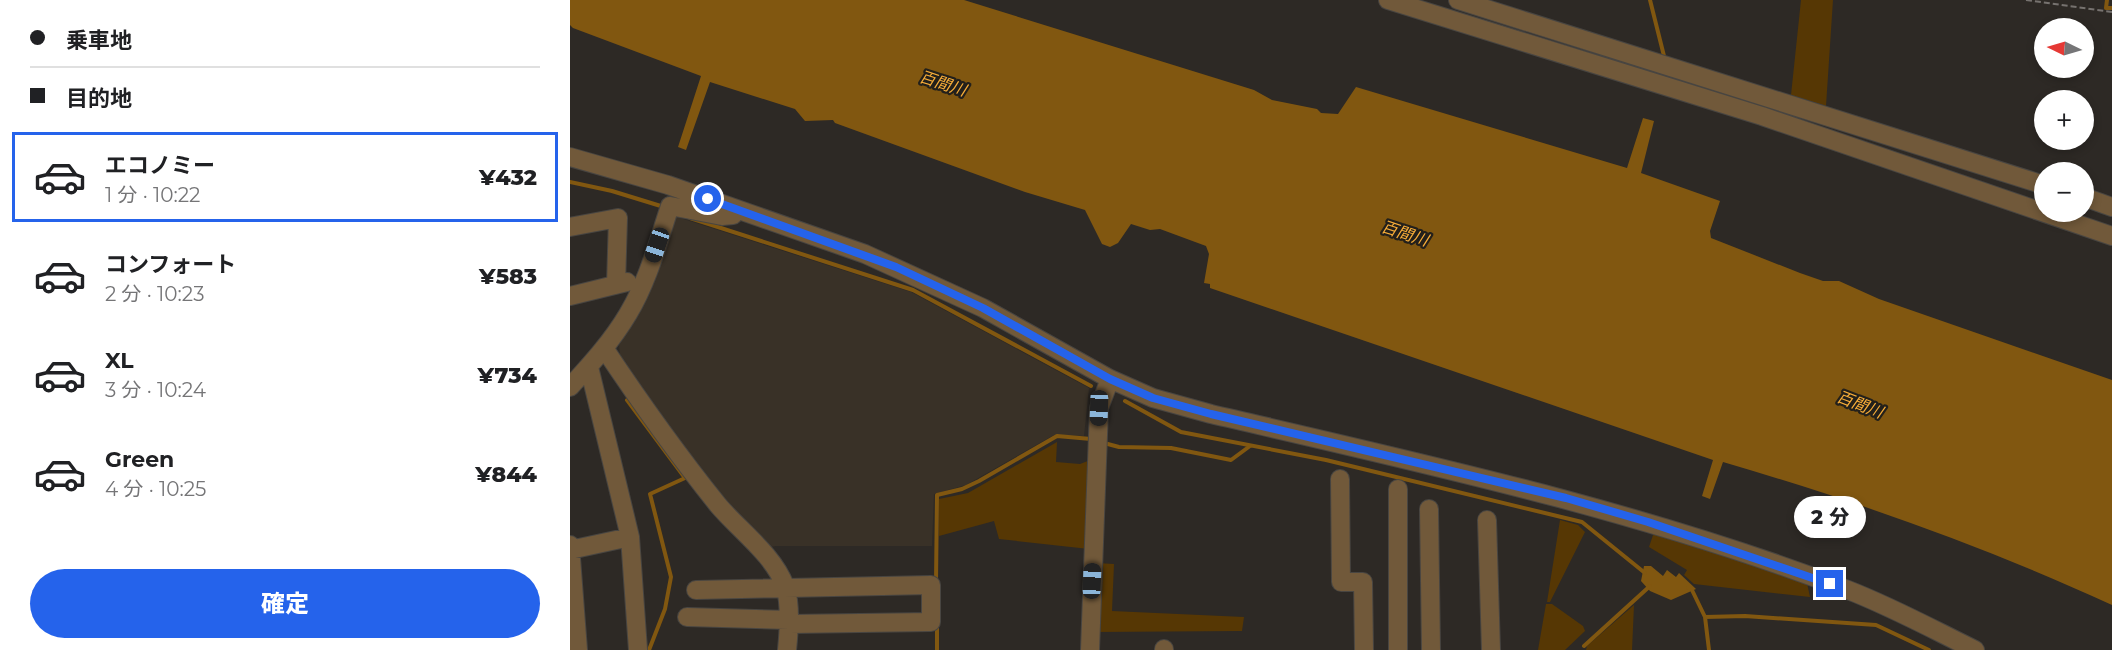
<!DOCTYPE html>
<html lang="ja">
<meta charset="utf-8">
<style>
:root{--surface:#fff;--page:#f2f2f2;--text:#202124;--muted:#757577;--line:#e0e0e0;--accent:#2563eb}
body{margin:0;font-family:Montserrat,"Noto Sans JP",sans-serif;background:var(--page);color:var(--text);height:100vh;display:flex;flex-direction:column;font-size:22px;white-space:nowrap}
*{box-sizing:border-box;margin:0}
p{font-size:20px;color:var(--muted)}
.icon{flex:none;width:33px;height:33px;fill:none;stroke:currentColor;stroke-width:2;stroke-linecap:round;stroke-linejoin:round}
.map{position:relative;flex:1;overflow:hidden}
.side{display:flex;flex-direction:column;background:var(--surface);width:570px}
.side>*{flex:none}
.top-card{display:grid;align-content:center;height:132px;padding:0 30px;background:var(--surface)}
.needle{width:39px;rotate:275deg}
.fabs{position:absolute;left:1464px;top:18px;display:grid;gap:12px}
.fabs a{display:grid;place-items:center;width:60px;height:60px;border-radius:50%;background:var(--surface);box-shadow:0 3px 9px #0003;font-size:30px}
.end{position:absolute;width:27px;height:27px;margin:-14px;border:8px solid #2563eb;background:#fff;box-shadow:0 0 0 3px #fff}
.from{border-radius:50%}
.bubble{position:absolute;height:42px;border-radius:21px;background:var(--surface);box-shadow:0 3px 9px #0003;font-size:20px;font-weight:800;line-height:42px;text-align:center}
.car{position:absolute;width:18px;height:36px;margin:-18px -9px;border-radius:8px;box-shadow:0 0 4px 2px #0007;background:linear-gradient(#222 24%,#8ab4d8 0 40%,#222 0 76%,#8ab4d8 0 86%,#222 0)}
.top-card b{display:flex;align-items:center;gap:21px;height:57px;font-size:22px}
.top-card b+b{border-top:2px solid var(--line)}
.top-card i{width:15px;height:15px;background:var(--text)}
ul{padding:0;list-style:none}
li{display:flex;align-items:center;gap:18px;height:90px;margin:0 12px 9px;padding:0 18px;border:3px solid transparent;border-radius:0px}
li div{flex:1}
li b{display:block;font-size:22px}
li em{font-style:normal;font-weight:800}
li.active{border-color:var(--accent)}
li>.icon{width:54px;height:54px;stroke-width:1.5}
.cta{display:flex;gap:12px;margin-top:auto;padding:12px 30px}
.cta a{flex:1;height:69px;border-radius:36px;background:var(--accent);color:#fff;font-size:24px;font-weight:800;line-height:69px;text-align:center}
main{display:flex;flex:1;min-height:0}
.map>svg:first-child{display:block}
.built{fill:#393127}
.green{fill:#563704}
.water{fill:#815710}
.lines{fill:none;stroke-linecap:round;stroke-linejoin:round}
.stream{stroke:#815710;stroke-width:4}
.minor-casing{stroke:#484541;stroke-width:20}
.path{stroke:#76726f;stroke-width:2;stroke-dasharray:6 3;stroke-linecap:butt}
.minor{stroke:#71593a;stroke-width:18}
.route{stroke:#2563eb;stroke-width:8}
.labels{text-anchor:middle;stroke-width:4.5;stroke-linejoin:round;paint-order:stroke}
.water-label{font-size:16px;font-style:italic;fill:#f8ad38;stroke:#23201b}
</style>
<main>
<section class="side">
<div class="top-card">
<b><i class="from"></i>乗車地</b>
<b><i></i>目的地</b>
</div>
<ul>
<li class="active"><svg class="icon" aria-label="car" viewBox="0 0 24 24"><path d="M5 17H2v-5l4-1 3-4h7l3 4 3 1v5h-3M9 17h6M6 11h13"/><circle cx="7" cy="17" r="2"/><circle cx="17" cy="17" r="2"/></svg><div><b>エコノミー</b><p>1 分 · 10:22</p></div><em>¥432</em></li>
<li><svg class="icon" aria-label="car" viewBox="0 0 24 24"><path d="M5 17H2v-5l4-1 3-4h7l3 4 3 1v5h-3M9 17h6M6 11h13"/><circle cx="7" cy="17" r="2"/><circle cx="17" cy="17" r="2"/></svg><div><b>コンフォート</b><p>2 分 · 10:23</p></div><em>¥583</em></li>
<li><svg class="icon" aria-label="car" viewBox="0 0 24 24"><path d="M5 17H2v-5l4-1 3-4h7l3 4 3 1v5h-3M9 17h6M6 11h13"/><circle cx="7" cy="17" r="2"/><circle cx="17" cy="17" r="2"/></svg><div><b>XL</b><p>3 分 · 10:24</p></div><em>¥734</em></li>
<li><svg class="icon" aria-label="car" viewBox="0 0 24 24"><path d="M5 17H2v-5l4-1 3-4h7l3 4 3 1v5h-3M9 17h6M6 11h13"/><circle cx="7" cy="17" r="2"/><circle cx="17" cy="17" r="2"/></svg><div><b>Green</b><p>4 分 · 10:25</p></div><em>¥844</em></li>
</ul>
<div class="cta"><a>確定</a></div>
</section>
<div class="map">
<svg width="1542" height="650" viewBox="0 0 1542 650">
<rect width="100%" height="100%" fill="#2d2925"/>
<path class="built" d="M 101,215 L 341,292 L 519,388 L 514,436 L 484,435 L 396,485 L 364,494 L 362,546 L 206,546 L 196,548 L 122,465 L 50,358 L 49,341 Z"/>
<path class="green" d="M 1231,0 L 1263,0 L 1256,106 L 1221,95 Z
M 487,442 L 486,462 L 510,464 L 523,459 L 519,549 L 429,539 L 424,521 L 369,536 L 369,499 L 398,493 Z
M 990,520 L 1008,525 L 1015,532 L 980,602 L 977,602 Z
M 1084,532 L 1237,583 L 1240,597 L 1124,584 L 1114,575 L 1117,570 L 1079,547 Z
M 526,563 L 544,564 L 542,611 L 674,617 L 672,631 L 523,632 Z
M 976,604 L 982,604 L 1013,626 L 1015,631 L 995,650 L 968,650 Z
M 1064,605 L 1062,650 L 1016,650 L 1017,646 Z"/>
<path class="water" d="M 0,0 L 394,0 L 684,90 L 702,100 L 747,109 L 751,113 L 768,114 L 786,87 L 1057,168 L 1073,118 L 1084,121 L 1071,173 L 1150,201 L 1140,231 L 1141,238 L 1230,273 L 1253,281 L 1269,281 L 1309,299 L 1542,380 L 1542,605 C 1416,547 1286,501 1153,462 L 1140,499 L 1132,496 L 1143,460 L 640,288 L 640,284 L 634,283 L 639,254 L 636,246 L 590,229 L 580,230 L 561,224 L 548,243 L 540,247 L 532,244 L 515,210 L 455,192 L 265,123 L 263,120 L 235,121 L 225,109 L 140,82 L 116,150 L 108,147 L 131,76 L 3,28 L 0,25 Z
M 1074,566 L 1081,566 L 1093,576 L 1097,570 L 1106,577 L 1109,573 L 1126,589 L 1101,600 L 1080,591 L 1071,581 Z"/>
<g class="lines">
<path class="stream" d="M 1080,0 L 1095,60
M 1537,0 L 1536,8 L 1542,8
M 0,182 L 42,191 L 94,207
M 120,218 L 343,290 L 521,386
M 57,400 L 115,478 L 80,494 L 101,577 L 95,609 L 79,650
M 555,401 L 611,432 L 756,460 L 1012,522 L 1075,573
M 534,443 L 549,447 L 601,448 L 661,460 L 680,446
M 366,583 L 367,495 L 392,489 L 409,481 L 487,436 L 521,439
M 1118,588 L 1121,588 L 1135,617 L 1139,650
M 1135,617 L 1175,616 L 1306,625 L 1359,650
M 367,624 L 367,650
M 1014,646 L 1080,586"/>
<defs>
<path id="minor" d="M 818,0 L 1192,116 L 1542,236
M 888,0 L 1474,185
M 0,157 L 98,185 L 295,254 L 413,308 L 540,379 L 583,398 L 641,414 C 856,464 1072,511 1278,590 C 1322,607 1364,630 1405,650
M 1514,197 L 1542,207
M 0,227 L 48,218 L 46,285
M 0,296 L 57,282
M 34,348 C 70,402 107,454 148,505 C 169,530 203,554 215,586 C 221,605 219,630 217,650
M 19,367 L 60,537 L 68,650
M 0,387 C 21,364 42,341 58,314 C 78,281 88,242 100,206 L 152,216 L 163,215
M 770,479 L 771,582 L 793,582 L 794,650
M 828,489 L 828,650
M 859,509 L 861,650
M 917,520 L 921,650
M 0,545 L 8,650
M 0,550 L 60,537
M 126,590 L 361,585 L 361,622 L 219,624
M 117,617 L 219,620
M 594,649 L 594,650
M 520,650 L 529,408 L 540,379"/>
</defs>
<use href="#minor" class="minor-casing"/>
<path class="path" d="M 1456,0 L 1542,12"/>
<use href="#minor" class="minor"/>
</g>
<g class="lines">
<path class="route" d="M 138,199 L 326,267 L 413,308 L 540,379 L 583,398 L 641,414 L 996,498 L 1078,522 L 1260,584"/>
</g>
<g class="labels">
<g class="water-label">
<text transform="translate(373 83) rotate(18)" y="6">百間川</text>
<text transform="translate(835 233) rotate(18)" y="6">百間川</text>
<text transform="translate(1290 404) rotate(21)" y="6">百間川</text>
</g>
</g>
</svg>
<div class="fabs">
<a><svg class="needle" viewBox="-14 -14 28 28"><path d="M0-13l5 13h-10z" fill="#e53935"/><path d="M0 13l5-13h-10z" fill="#757577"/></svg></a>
<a>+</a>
<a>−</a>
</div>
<i class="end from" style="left:138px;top:199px"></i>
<i class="end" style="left:1260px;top:584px"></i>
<div class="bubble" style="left:1224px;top:496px;width:72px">2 分</div>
<i class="car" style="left:87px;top:245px;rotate:199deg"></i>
<i class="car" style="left:529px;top:408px;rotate:182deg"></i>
<i class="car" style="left:522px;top:581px;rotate:2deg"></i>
</div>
</main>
